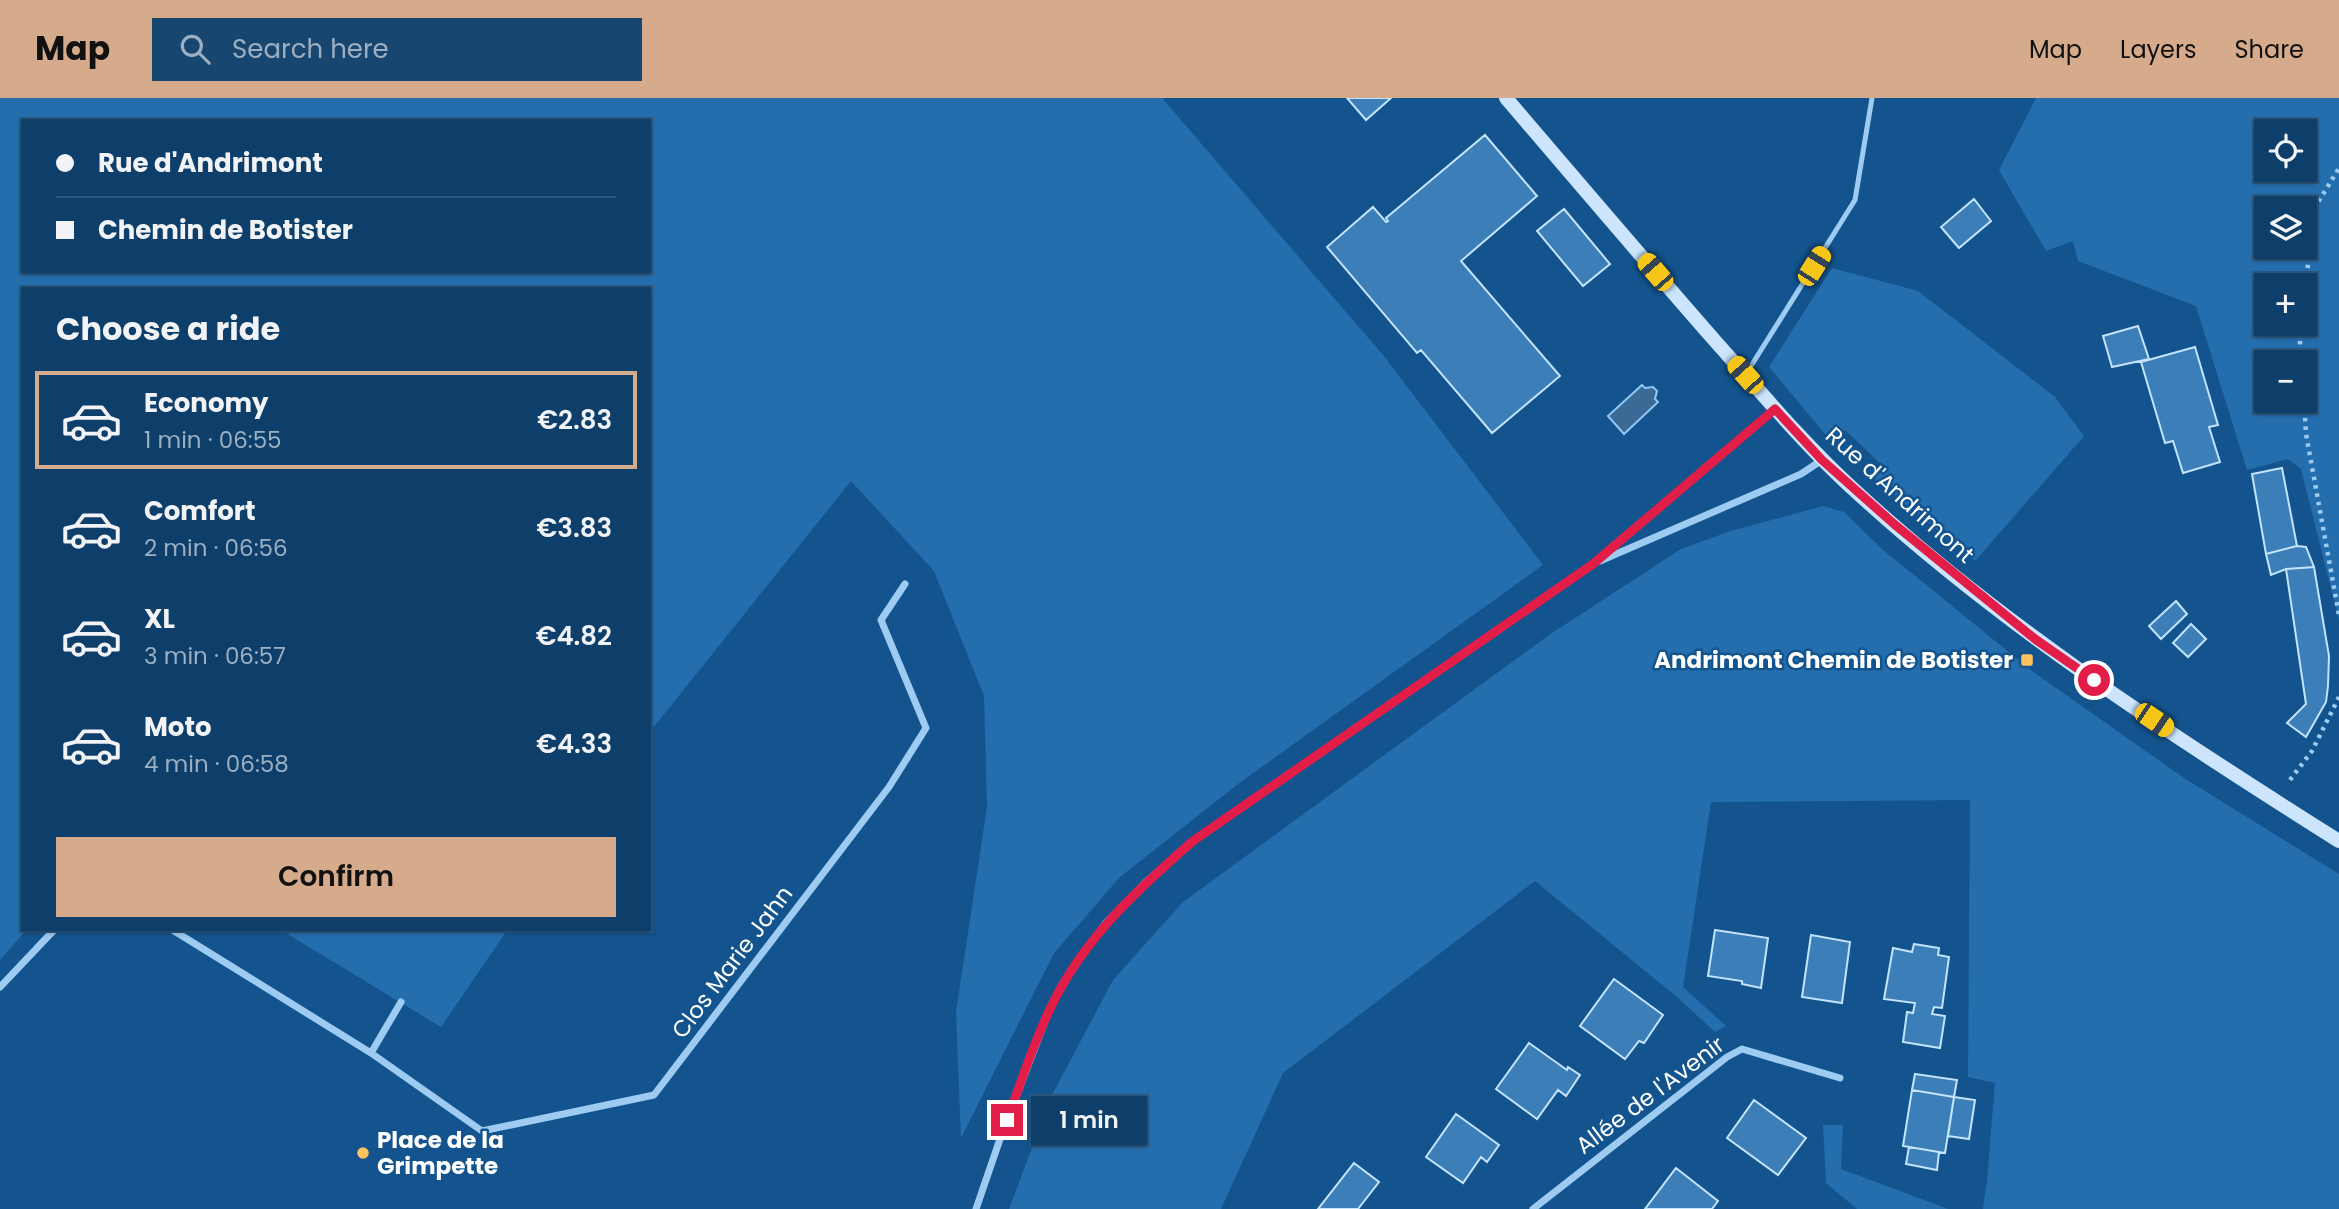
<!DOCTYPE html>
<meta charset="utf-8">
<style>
:root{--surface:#0e3f6b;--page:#174671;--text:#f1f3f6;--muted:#9bafc1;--line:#2e587e;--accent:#d6ab8b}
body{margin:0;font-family:Poppins,sans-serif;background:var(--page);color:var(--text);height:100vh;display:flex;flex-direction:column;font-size:26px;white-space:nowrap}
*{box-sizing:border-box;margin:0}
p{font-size:23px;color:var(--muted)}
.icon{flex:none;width:38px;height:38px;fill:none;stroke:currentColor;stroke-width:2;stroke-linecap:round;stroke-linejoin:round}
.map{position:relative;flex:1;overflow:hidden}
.panel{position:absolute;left:21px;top:189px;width:630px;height:644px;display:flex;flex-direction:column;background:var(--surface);border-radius:0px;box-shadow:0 2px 5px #0004,0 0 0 2px var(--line)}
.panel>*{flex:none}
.top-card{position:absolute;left:21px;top:21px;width:630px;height:154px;border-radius:0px;box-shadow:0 2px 5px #0004,0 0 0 2px var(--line);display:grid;align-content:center;height:154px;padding:0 35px;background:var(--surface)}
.controls{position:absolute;left:2254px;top:21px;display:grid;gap:14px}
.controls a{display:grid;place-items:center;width:63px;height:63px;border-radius:0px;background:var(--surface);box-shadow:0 2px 5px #0004,0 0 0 2px var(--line);font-size:35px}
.end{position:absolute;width:32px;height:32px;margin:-16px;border:9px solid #e11d48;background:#fff;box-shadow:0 0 0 4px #fff}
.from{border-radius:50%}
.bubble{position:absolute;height:49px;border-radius:0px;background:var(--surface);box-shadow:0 2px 5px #0004,0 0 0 2px var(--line);font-size:23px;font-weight:600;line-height:49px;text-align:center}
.car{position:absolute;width:21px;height:42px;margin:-21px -10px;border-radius:9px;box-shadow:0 0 5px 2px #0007;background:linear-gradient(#f5c518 24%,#345 0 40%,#f5c518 0 76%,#345 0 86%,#f5c518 0)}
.top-card b{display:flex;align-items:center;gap:24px;height:66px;font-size:26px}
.top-card b+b{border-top:2px solid var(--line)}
.top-card i{width:18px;height:18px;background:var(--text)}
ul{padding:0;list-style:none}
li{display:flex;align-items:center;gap:21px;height:98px;margin:0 14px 10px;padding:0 21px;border:4px solid transparent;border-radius:0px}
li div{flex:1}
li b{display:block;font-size:26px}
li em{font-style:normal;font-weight:600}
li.on{border-color:var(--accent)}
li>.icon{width:63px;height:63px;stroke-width:1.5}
h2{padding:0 35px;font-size:32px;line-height:84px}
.button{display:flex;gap:14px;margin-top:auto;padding:14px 35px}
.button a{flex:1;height:80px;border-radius:0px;background:var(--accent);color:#111;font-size:28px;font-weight:600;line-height:80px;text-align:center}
header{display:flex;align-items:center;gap:42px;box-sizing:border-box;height:98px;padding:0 35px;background:var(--accent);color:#111}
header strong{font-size:33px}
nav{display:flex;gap:38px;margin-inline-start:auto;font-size:24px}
.search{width:490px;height:63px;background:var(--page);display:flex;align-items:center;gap:18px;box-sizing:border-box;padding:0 24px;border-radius:0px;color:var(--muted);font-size:26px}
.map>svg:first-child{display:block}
.green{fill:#256eae;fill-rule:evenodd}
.water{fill:#3a6a95;stroke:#8fc7f5;stroke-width:2}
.building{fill:#3b7eb8;stroke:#c4e3fc;stroke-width:2}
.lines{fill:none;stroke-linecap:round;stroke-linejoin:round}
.path{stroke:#9dcbf1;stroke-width:4.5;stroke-dasharray:3.5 5;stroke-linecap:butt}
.lane{stroke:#9dcbf1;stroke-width:5}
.street{stroke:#9dcbf1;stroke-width:7}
.secondary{stroke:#cce5fc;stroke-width:14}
.route{stroke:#e11d48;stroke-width:9}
.poi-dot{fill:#ffc25e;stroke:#13548f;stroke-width:2.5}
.labels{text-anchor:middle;stroke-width:5;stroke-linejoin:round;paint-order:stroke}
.street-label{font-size:23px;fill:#fff;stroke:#13548f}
.poi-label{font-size:23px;font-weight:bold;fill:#fff;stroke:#13548f;text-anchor:end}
</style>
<header>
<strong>Map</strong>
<div class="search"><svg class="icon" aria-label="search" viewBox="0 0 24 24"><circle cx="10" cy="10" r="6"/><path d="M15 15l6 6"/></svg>Search here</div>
<nav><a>Map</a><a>Layers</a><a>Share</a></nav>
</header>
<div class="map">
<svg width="2339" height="1111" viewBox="0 0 2339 1111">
<rect width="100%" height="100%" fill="#13548f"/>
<path class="green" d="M 0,0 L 1162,0 L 1383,257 L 1543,467 L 1238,686 L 1120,779 L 1054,855 L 961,1040 L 956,914 L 987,709 L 984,598 L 934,473 L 851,383 L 649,635 L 649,191 L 23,191 L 23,831 L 27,831 L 0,862 ZM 23,23 L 649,23 L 649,173 L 23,173 Z
M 2036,0 L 2339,0 L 2339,522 L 2301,371 L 2288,361 L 2247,372 L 2196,208 L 2078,163 L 2073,143 L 2046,153 L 1999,72 ZM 2266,33 L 2305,33 L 2305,72 L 2266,72 ZM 2266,110 L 2305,110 L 2305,149 L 2266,149 ZM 2266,187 L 2305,187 L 2305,226 L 2266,226 ZM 2266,264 L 2305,264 L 2305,303 L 2266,303 Z
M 1832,170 L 1918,193 L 2055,299 L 2084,338 L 1975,463 L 1869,376 L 1882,367 L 1845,332 L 1835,348 L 1769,269 Z
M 1823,408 L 1844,414 L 1882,451 L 2032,573 L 2184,680 L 2339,776 L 2339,1111 L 1983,1111 L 1987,1082 L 1995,985 L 1968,979 L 1970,702 L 1711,704 L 1683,889 L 1726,928 L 1715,934 L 1677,899 L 1535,783 L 1283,975 L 1221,1111 L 1009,1111 L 1051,999 L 1113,882 L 1183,804 L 1549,537 L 1681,451 L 1731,433 Z
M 279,831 L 508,831 L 441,929 Z
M 1823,1027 L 1843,1027 L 1841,1071 L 1948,1111 L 1857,1111 L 1826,1085 Z"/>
<path class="water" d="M 1642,287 L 1645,290 L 1653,289 L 1657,293 L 1655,301 L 1658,304 L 1624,336 L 1608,318 Z"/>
<path class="building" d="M 1347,0 L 1391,0 L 1366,22 Z
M 1485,37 L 1537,98 L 1461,163 L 1560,278 L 1492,335 L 1421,252 L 1417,255 L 1327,149 L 1373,109 L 1386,124 L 1388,123 L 1386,120 Z
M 1974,101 L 1991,123 L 1959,150 L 1941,129 Z
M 1564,111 L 1610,166 L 1583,188 L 1537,133 Z
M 2138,228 L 2149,261 L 2112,269 L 2103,238 Z
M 2195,249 L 2218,327 L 2209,329 L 2220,364 L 2183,375 L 2173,343 L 2165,345 L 2141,264 Z
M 2282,370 L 2297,448 L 2266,456 L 2252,376 Z
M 2297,448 L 2306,449 L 2314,469 L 2286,471 L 2271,477 L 2266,456 Z
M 2314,469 L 2329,558 L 2328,588 L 2326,604 L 2306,639 L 2287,625 L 2306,606 L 2286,471 Z
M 2176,503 L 2187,516 L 2161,541 L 2149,528 Z
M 2191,526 L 2206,541 L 2188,559 L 2173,545 Z
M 1715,832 L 1768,840 L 1761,890 L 1742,886 L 1742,883 L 1708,878 Z
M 1811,837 L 1850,844 L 1842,905 L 1802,899 Z
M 1914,846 L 1939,850 L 1938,857 L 1949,859 L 1942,910 L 1934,909 L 1932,916 L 1945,918 L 1940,950 L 1903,944 L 1907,914 L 1913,915 L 1915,905 L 1884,901 L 1893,850 L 1912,854 Z
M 1614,881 L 1663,917 L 1644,945 L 1639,943 L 1625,961 L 1580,928 Z
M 1529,945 L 1567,972 L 1568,969 L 1580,977 L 1566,998 L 1558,992 L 1537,1021 L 1496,991 Z
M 1915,976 L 1957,982 L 1954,999 L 1912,992 Z
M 1912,992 L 1954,999 L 1945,1055 L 1903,1048 Z
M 1954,999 L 1975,1002 L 1969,1041 L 1948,1038 Z
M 1754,1002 L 1806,1040 L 1778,1077 L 1727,1040 Z
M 1456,1016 L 1499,1047 L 1487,1064 L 1481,1059 L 1463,1085 L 1426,1059 Z
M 1909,1049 L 1939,1054 L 1937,1072 L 1906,1066 Z
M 1354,1065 L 1379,1084 L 1358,1111 L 1318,1111 Z
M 1676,1070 L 1718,1103 L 1712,1111 L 1645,1111 Z"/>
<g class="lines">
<path class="path" d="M 2305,187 L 2317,106 L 2339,70
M 2299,226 L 2301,264
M 2304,303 L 2306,336 L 2339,517
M 2290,682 L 2312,653 L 2339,599"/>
<path class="lane" d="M 1746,276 L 1855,102 L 1872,0"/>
<path class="street" d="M 1600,463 L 1801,376 L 1822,362
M 171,831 L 371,955 L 401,904
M 0,889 L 55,831
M 371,955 L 482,1033 L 654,997 L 889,689 L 926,630 L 881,522 L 905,486
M 976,1111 L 999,1044 L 1050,910 L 1073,870 L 1105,826 L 1146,784 L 1193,743 L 1593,466 L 1775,311
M 1533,1111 L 1727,959 L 1742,951 L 1840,980"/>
<path class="secondary" d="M 1506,0 C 1576,82 1645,163 1716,244 C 1760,293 1802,344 1851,389 C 1998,525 2169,636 2339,743"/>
</g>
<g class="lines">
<path class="route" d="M 1007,1022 C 1021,985 1033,946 1050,911 C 1082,842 1137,792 1193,743 L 1593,466 L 1775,311 L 1822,362 L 1894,426 L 2035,541 L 2094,582"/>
</g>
<g class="poi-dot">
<rect x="2020" y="555" width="14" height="14" rx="3.5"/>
<circle cx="363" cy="1055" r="7"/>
</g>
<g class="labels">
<g class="street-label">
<text transform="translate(1900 397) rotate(42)" y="8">Rue d'Andrimont</text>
<text transform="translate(732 864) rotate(-53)" y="8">Clos Marie Jahn</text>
<text transform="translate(1650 997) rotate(-37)" y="8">Allée de l'Avenir</text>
</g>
<g class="poi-label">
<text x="2013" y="570">Andrimont Chemin de Botister</text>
<text x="377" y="1050" text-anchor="start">Place de la<tspan x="377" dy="26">Grimpette</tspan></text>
</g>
</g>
</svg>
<div class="controls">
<a><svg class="icon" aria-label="locate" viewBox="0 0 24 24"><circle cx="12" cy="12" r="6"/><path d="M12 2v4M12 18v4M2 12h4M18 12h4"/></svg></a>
<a><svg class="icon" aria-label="layers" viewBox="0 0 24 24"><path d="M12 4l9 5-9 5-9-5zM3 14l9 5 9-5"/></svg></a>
<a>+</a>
<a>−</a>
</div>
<i class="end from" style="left:2094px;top:582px"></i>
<i class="end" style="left:1007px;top:1022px"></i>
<div class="bubble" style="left:1031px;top:998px;width:116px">1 min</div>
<i class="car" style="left:1814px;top:168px;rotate:32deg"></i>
<i class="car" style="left:1655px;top:174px;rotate:319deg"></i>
<i class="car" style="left:1745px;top:277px;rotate:318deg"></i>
<i class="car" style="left:2154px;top:622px;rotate:124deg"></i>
<div class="top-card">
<b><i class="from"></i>Rue d'Andrimont</b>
<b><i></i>Chemin de Botister</b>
</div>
<section class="panel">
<h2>Choose a ride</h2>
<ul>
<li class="on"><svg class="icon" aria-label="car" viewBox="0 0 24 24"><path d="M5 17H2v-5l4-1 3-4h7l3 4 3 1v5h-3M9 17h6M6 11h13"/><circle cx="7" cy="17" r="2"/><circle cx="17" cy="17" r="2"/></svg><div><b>Economy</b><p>1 min · 06:55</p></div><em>€2.83</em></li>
<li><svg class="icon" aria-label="car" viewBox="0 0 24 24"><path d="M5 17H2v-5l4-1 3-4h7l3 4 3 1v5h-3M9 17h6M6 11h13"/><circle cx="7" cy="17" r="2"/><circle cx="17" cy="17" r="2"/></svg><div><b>Comfort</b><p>2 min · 06:56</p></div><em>€3.83</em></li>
<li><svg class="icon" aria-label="car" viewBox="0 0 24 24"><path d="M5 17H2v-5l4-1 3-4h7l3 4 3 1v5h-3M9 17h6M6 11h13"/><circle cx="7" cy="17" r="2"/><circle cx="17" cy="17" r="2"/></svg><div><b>XL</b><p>3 min · 06:57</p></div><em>€4.82</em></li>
<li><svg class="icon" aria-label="car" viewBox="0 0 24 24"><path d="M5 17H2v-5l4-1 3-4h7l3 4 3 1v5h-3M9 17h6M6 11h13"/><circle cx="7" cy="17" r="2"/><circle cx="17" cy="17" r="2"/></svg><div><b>Moto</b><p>4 min · 06:58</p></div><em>€4.33</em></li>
</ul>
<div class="button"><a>Confirm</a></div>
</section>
</div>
